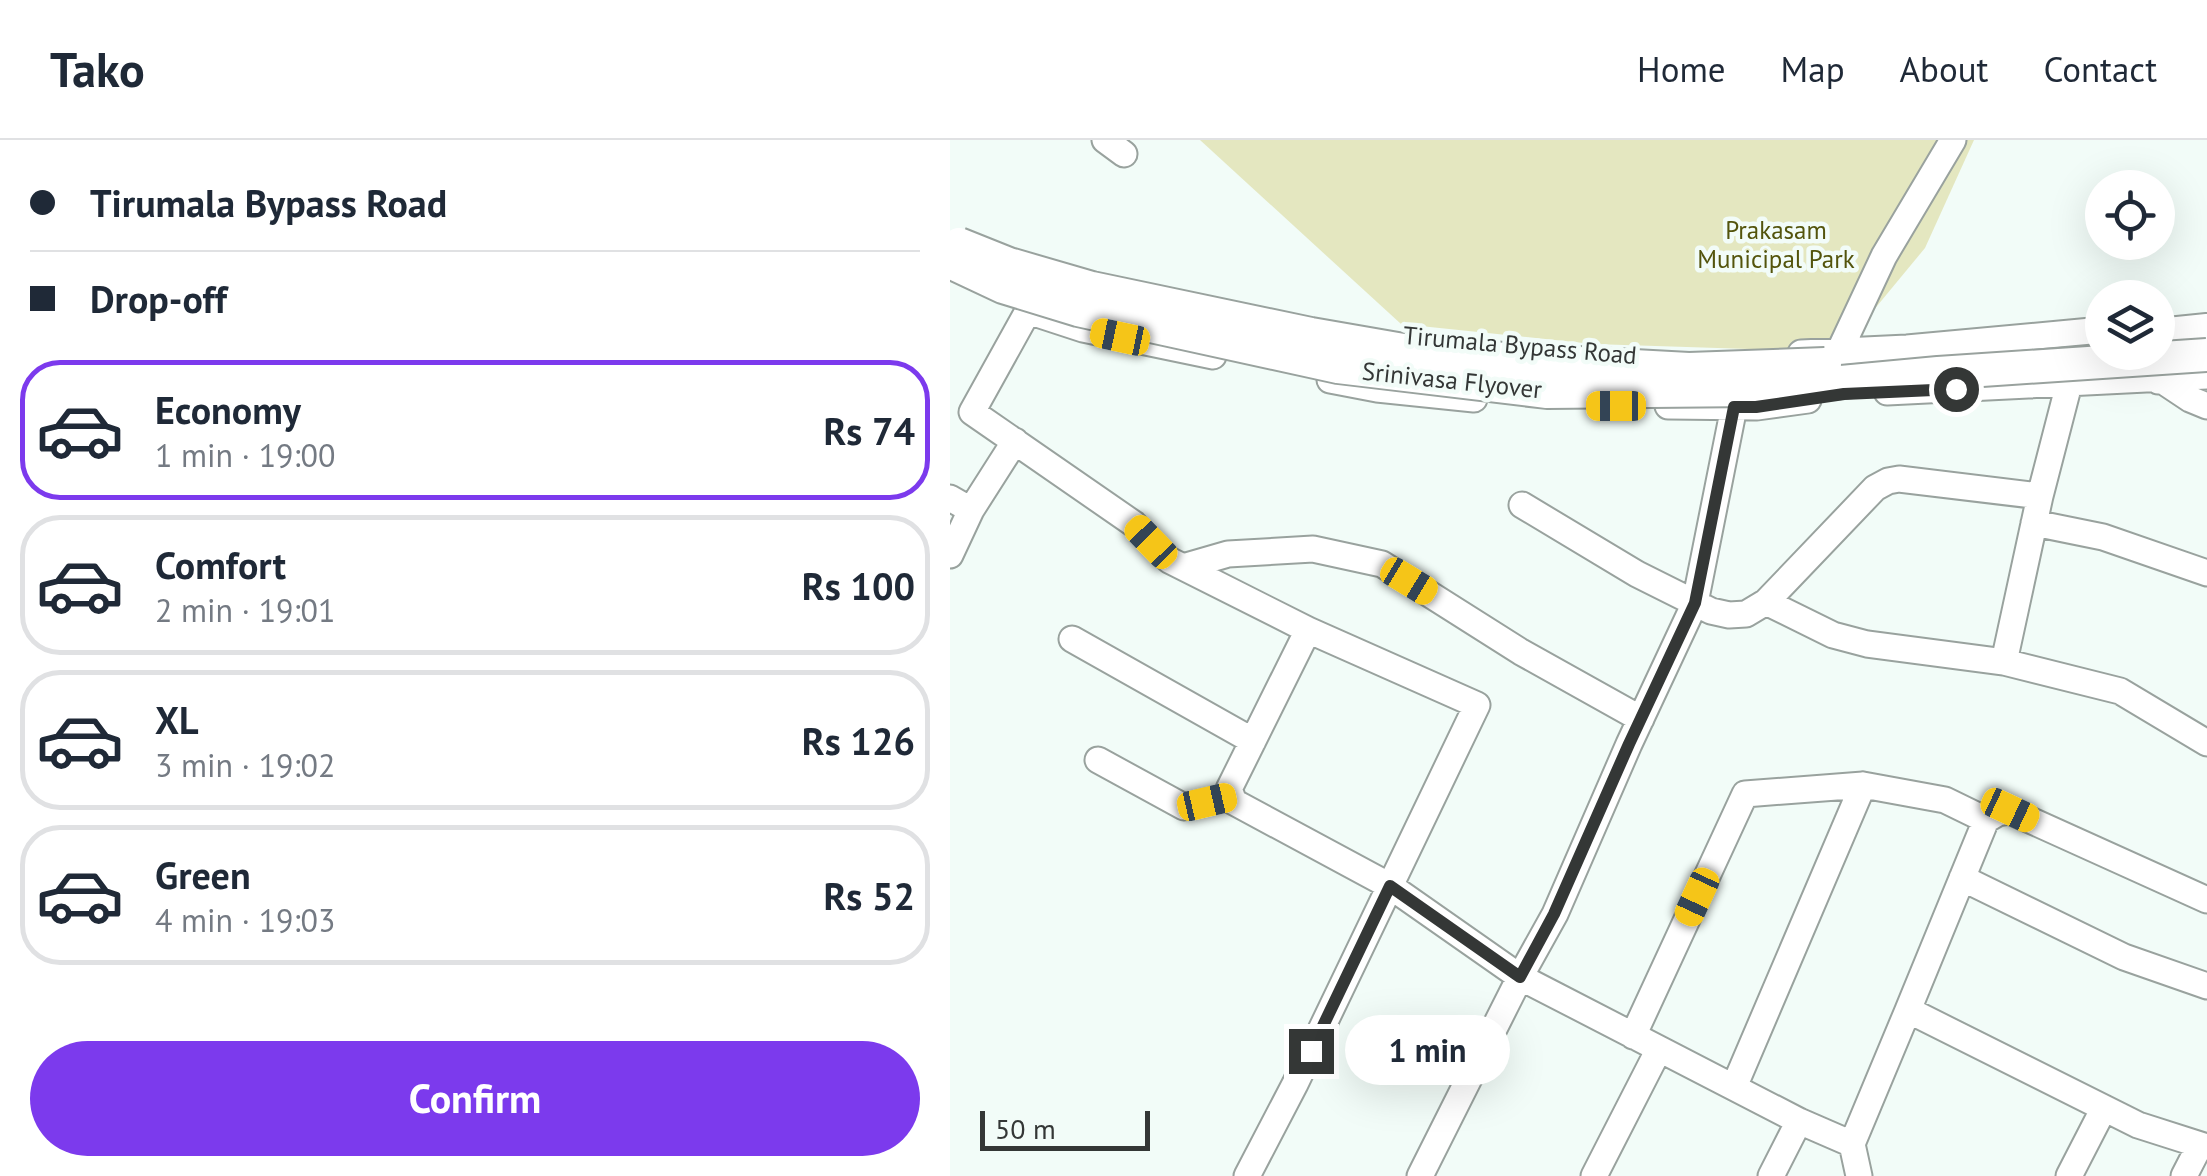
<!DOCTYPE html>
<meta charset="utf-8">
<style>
:root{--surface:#fff;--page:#f6f6f7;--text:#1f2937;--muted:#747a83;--line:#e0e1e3;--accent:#7c3aed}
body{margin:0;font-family:"PT Sans",sans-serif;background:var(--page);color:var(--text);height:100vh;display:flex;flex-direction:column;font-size:38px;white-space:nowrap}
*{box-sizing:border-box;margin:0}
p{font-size:32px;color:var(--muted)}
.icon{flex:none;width:55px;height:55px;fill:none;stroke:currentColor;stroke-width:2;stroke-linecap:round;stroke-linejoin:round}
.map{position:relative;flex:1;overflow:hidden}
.drawer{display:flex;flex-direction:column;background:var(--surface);width:950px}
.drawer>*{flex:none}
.guide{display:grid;align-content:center;height:220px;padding:0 30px;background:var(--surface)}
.fabs{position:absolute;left:1135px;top:30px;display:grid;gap:20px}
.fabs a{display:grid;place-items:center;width:90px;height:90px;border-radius:50%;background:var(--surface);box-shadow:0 10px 40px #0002;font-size:50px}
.scale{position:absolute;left:30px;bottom:25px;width:170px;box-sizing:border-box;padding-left:10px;border:5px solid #343736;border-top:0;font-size:28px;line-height:35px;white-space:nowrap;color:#343736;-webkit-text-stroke:8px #f2fcf8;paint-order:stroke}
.end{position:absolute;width:45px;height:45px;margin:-22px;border:12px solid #343736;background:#fff;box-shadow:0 0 0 5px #fff}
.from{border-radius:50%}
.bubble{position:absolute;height:70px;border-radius:35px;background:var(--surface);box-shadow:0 10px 40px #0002;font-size:32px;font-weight:800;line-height:70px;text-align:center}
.car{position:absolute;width:30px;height:60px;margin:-30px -15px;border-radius:12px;box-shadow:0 0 8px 2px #0007;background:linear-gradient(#f5c518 24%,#345 0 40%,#f5c518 0 76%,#345 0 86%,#f5c518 0)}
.guide b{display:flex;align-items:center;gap:35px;height:95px;font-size:38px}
.guide b+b{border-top:2px solid var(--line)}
.guide i{width:25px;height:25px;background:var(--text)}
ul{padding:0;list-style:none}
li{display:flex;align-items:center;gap:30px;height:140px;margin:0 20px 15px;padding:0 10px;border:5px solid var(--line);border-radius:40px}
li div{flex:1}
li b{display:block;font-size:38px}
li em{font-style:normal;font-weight:800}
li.active{border-color:var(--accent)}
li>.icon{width:90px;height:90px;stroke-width:1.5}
.button{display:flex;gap:20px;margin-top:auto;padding:20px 30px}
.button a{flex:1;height:115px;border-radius:60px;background:var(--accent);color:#fff;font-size:40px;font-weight:800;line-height:115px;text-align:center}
header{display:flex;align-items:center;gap:60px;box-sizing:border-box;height:140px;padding:0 50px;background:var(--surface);border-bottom:2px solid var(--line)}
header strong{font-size:48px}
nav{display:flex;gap:55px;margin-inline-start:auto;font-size:35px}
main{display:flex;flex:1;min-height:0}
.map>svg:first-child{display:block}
.green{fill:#e4e7c0}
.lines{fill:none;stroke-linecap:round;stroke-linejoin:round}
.minor-casing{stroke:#99a29e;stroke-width:29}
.major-casing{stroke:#99a29e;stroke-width:36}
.minor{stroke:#fff;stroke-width:25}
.major{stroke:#fff;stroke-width:32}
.major-bridge-casing{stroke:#99a29e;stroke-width:36;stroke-linecap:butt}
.major-bridge{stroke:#fff;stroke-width:32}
.route{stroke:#343736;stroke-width:12}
.labels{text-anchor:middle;stroke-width:9;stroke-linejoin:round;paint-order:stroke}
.park-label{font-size:25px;fill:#53540c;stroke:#f2fcf8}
.street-label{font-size:25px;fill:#343736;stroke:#f2fcf8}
</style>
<header>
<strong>Tako</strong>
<nav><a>Home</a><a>Map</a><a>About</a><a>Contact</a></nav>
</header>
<main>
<section class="drawer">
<div class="guide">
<b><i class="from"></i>Tirumala Bypass Road</b>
<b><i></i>Drop-off</b>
</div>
<ul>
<li class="active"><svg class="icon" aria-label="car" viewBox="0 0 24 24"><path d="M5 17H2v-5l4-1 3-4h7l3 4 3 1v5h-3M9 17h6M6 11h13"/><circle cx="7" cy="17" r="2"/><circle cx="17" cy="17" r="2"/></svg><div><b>Economy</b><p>1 min · 19:00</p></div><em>Rs 74</em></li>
<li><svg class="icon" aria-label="car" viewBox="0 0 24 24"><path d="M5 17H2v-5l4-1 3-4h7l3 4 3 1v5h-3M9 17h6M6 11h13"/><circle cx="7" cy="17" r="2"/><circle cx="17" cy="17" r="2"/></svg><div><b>Comfort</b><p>2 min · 19:01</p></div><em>Rs 100</em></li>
<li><svg class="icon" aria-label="car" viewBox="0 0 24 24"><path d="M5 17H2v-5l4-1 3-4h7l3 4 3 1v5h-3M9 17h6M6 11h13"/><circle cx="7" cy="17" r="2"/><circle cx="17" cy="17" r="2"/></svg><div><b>XL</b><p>3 min · 19:02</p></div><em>Rs 126</em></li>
<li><svg class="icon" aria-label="car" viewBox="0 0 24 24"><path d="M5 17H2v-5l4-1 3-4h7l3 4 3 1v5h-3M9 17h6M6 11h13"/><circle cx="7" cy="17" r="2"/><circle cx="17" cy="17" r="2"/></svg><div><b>Green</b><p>4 min · 19:03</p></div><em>Rs 52</em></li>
</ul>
<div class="button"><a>Confirm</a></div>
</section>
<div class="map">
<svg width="1257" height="1036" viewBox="0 0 1257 1036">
<rect width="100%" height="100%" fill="#f2fcf8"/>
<path class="green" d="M 250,0 L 1024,0 L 975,108 L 889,212 L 643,204 L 451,184 Z"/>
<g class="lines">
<defs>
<path id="minor" d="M 155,0 L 174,14
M 91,140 L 78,171 L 22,272 L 184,384 L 219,420 L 358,490 L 279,649 L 284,662 L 440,746 L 570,837 L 849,981 L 821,1036
M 78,171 L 133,189 L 263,216
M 851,213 L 957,208 L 1152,190
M 891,226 L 889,212 L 934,116 L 1003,0
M 380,240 L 427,249 L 524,259
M 1208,241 L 1213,241 L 1240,259 L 1257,266
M 1119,244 L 1090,356 L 1054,522 L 1170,551 L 1257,603
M 937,252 L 1257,236
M 718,266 L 807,267 L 858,260
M 0,358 L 21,370 L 65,301
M 572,365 L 687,434 L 761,471 L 779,475 L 796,474 L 816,462 L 925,348 L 938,341 L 949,339 L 1090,356
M 1084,383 L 1153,397 L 1257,433
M 0,415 L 21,370
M 233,427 L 278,414 L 363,409 L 432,424 L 571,512 L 691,579
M 816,462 L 883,495 L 917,504 L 1054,522
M 122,499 L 303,601
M 148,620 L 234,667 L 280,656
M 1012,738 L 1174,817 L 1257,846
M 958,870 L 1036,680 L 1048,673 L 1060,671 L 1257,760
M 683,896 L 795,654 L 913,645 L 995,660 L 1036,680
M 784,947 L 913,645
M 849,981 L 902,1004 L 958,870 L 1188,985 L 1257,1007
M 902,1004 L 909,1036
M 297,1036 L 345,944 L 527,565 L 358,490
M 470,1036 L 570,837 L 605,774 L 679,604 L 745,463 L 784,267
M 644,1036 L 709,909
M 1119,1036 L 1154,968
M 1234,1036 L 1250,1005"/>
<path id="major" d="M 1208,195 L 1257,190"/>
</defs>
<use href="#minor" class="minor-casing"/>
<use href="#major" class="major-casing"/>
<use href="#minor" class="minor"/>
<use href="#major" class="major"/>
<defs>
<path id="major-bridge" d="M 9,104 L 59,124 L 142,148 L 361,194 L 482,215 L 739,229 L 875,224
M 0,122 L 53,147 L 128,170 L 388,227 L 597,252 L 805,250 L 988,233 L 1257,215"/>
</defs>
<use href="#major-bridge" class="major-bridge-casing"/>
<use href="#major-bridge" class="major-bridge"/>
</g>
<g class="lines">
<path class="route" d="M 361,911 L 440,746 L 570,837 L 604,774 L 679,604 L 745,463 L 784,267 L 806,267 L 894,254 L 1006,249"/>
</g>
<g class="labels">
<g class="park-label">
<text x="826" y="99">Prakasam<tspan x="826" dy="29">Municipal Park</tspan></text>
</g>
<g class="street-label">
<text transform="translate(570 205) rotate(5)" y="9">Tirumala Bypass Road</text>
<text transform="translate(502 240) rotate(6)" y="9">Srinivasa Flyover</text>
</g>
</g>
</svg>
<div class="fabs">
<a><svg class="icon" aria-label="locate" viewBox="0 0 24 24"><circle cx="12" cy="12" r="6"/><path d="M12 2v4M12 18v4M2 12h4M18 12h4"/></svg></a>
<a><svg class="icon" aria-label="layers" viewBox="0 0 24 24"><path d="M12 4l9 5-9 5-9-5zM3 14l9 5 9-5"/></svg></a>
</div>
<div class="scale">50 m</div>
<i class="end from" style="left:1006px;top:249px"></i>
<i class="end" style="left:361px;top:911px"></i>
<div class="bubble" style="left:395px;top:875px;width:165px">1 min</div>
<i class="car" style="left:170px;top:197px;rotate:282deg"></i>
<i class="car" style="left:666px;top:266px;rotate:270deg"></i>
<i class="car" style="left:201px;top:402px;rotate:316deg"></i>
<i class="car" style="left:459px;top:441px;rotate:121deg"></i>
<i class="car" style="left:257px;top:662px;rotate:77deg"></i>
<i class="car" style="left:1060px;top:670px;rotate:115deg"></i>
<i class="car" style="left:747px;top:757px;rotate:205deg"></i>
</div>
</main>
